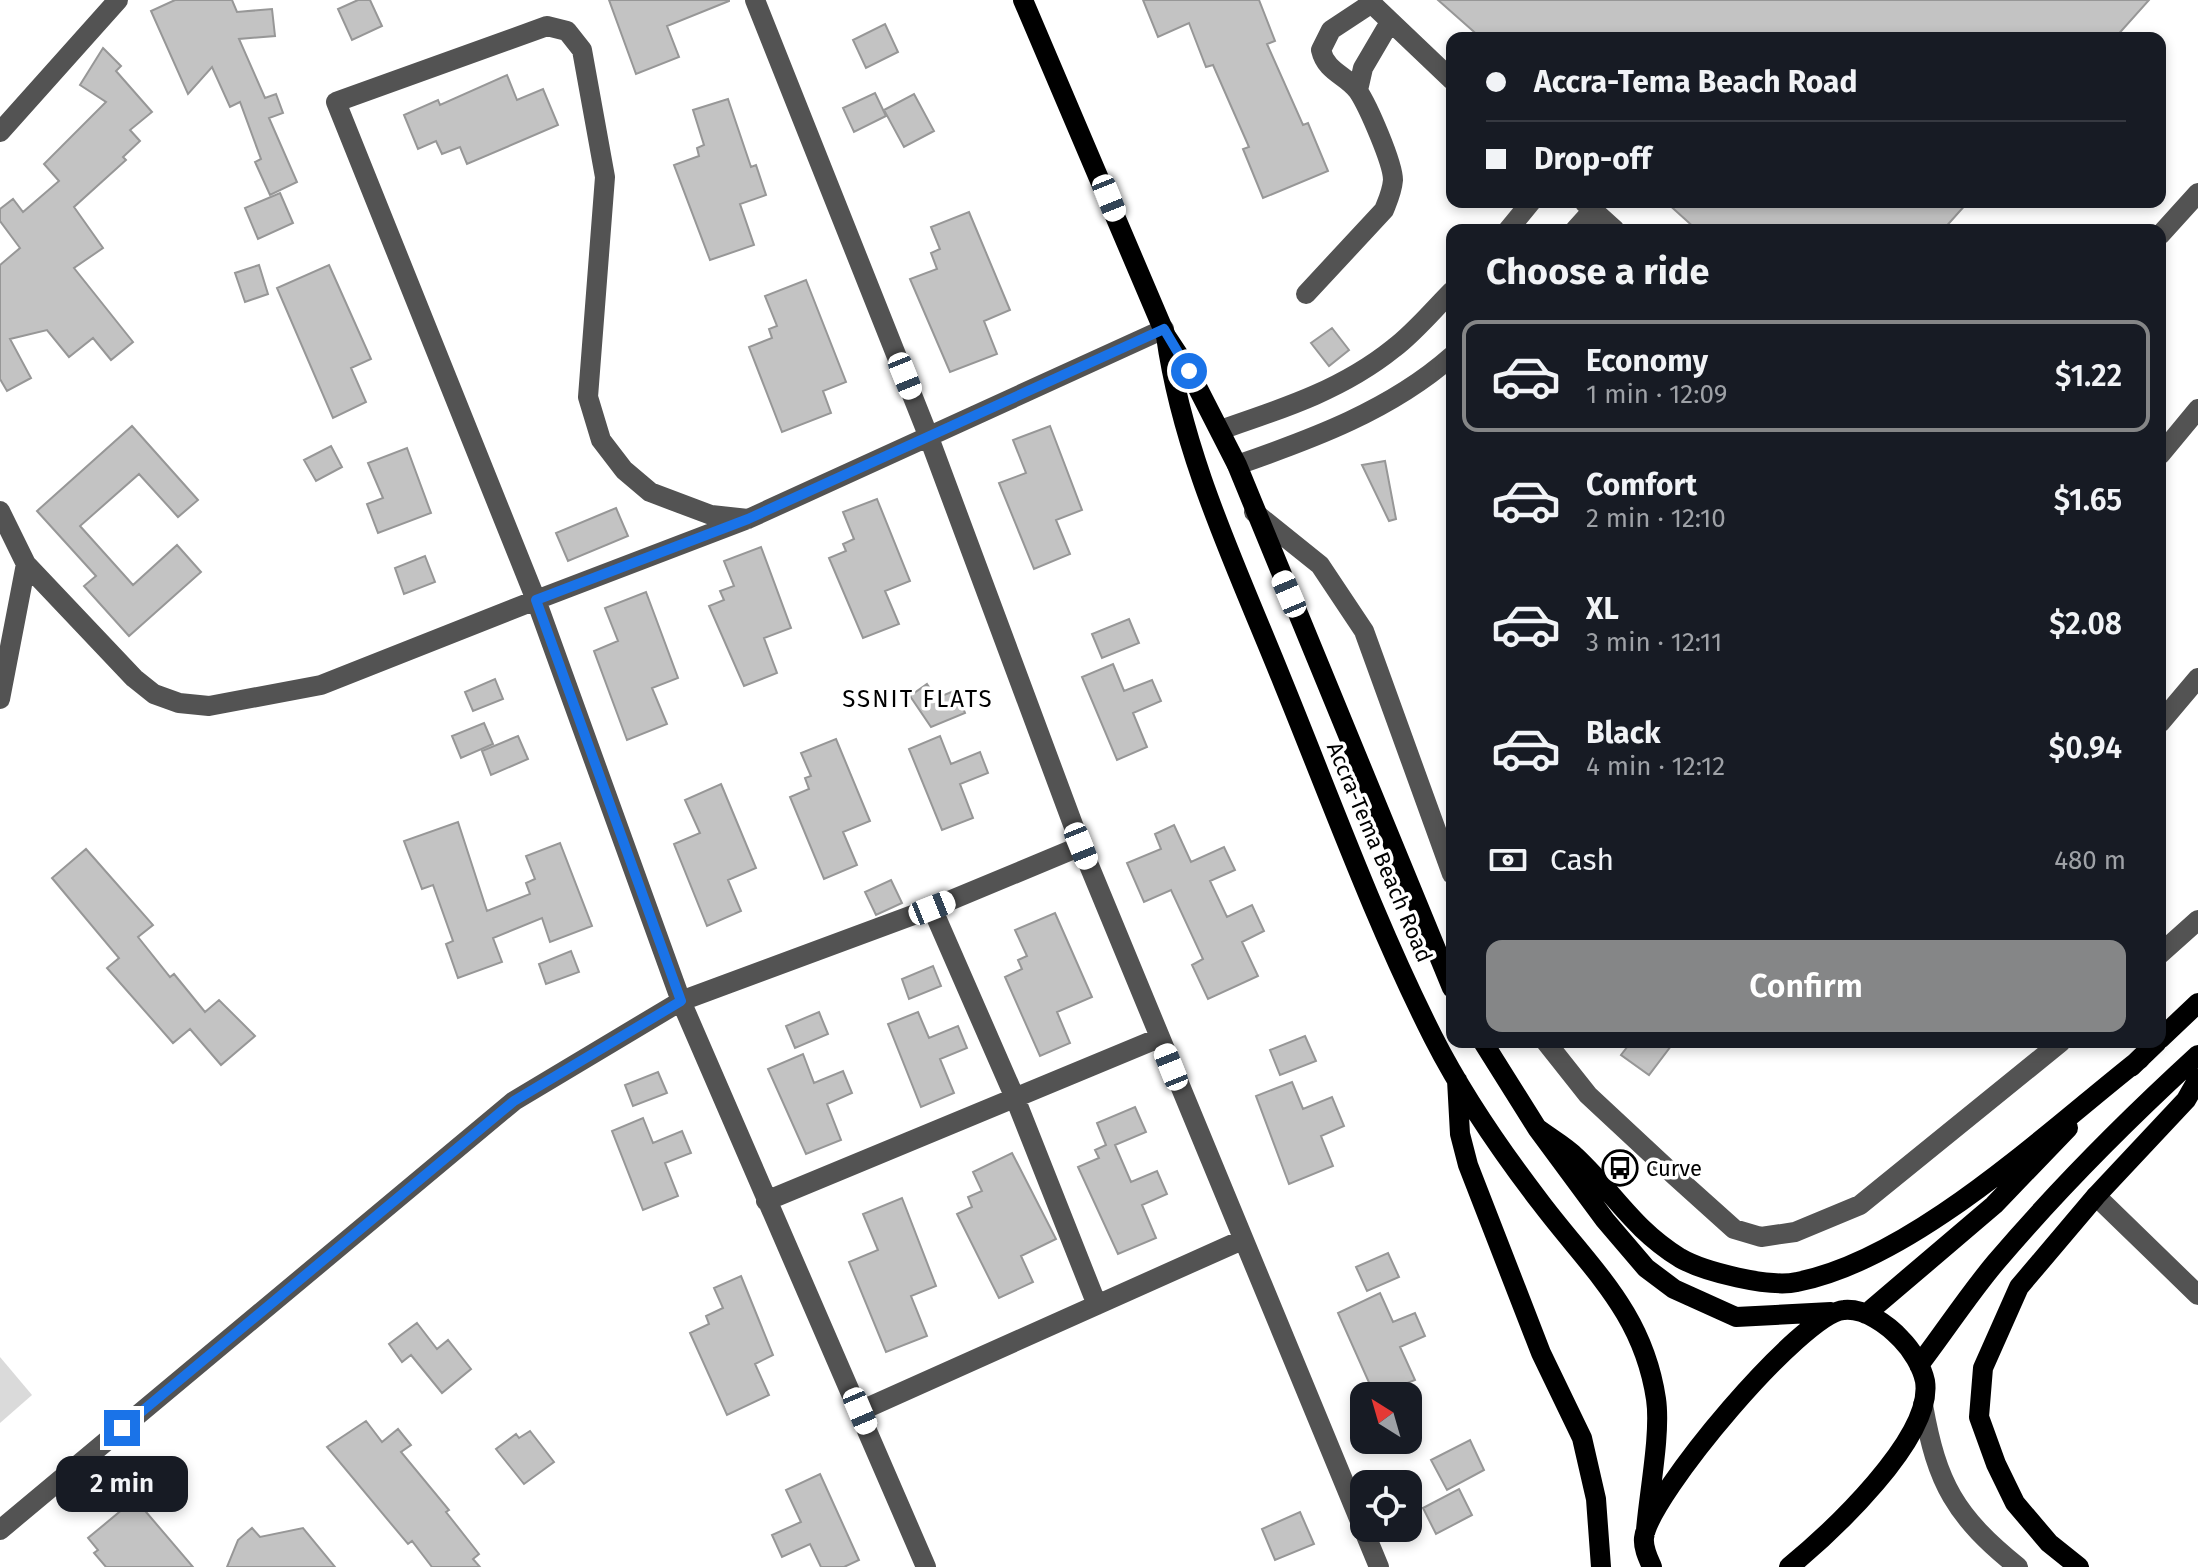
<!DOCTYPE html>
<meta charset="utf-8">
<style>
:root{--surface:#171b24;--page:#242831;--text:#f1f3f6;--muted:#9ea1a6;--line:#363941;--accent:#858687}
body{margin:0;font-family:"Fira Sans",sans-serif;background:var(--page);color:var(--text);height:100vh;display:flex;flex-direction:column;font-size:30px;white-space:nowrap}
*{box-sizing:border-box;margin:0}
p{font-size:26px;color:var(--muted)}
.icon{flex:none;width:44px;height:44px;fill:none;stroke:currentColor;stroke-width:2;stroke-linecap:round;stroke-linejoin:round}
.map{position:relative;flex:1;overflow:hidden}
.drawer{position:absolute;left:1446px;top:224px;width:720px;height:824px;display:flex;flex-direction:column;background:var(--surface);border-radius:16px;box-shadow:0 4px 12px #0003}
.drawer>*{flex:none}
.top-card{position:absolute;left:1446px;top:32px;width:720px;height:176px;border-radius:16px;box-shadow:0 4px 12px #0003;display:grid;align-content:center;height:176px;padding:0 40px;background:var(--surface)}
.needle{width:52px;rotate:323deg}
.tools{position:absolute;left:1350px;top:1382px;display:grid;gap:16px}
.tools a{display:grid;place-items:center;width:72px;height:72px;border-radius:16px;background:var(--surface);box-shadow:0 4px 12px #0003;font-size:40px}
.end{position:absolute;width:36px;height:36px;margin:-18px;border:10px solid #1a73e8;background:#fff;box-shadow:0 0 0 4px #fff}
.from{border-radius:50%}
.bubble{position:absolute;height:56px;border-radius:16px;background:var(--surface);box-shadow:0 4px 12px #0003;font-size:26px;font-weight:600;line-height:56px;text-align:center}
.car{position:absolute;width:24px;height:48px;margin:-24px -12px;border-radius:10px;box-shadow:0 0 6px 2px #0007;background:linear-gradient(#fff 24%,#345 0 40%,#fff 0 76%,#345 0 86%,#fff 0)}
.top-card b{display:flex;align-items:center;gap:28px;height:76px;font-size:30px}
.top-card b+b{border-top:2px solid var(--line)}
.top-card i{width:20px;height:20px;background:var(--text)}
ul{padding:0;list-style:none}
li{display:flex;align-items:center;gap:24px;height:112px;margin:0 16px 12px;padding:0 24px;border:4px solid transparent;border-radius:16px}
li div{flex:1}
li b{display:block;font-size:30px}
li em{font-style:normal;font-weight:600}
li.active{border-color:var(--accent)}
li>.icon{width:72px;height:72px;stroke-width:1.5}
h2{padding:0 40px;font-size:36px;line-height:96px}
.pay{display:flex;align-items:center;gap:20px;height:88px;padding:0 40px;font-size:30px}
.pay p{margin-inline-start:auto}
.cta{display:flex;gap:16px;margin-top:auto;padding:16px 40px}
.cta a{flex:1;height:92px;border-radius:16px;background:var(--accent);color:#fff;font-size:32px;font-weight:600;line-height:92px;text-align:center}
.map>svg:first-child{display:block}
.green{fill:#dadada}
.building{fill:#c3c3c3;stroke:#979797;stroke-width:2}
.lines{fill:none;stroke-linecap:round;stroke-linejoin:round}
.minor{stroke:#535353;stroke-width:20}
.major{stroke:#000;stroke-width:20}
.route{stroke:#1a73e8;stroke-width:10}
.labels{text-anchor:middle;stroke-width:7;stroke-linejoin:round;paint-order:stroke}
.street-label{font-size:22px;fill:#000;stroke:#fff}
.poi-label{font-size:22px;fill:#000;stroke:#fff;text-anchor:start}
.neighbourhood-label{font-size:24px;letter-spacing:2px;fill:#000;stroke:#fff}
</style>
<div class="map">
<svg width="2198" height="1567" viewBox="0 0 2198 1567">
<rect width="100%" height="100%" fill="#fff"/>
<path class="green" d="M 0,1357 L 32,1395 L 0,1423 Z"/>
<path class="building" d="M 175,0 L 232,0 L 237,12 L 272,9 L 275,36 L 239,39 L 265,98 L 276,94 L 283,113 L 269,118 L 297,182 L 270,195 L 255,162 L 261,159 L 240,102 L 230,107 L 212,67 L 188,94 L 151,11 Z
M 358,0 L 370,0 L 382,26 L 352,40 L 338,9 Z
M 609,0 L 729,0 L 729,1 L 667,26 L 679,57 L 636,74 Z
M 1143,0 L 1259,0 L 1275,41 L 1267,44 L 1303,125 L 1308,123 L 1328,171 L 1263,198 L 1243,149 L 1249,147 L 1213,65 L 1206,67 L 1189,23 L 1158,37 Z
M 1438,0 L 2149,0 L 2115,38 L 1481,38 Z
M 885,24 L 898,52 L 866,68 L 853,40 Z
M 103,48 L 121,66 L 116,71 L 152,112 L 130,130 L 140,141 L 123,157 L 126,160 L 74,207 L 103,248 L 74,268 L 133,342 L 111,360 L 93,338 L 69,357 L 47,330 L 10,339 L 31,378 L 7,391 L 0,379 L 0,265 L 20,248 L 0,221 L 0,209 L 13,199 L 23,212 L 59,181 L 44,164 L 106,102 L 80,85 Z
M 507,75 L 517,100 L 543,89 L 558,125 L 467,164 L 460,147 L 442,154 L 436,141 L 418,149 L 404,115 L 438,100 L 440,105 Z
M 875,93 L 886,116 L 854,132 L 843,108 Z
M 914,94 L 934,131 L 904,147 L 884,110 Z
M 728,99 L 751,167 L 756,165 L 766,195 L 740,204 L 754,245 L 710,260 L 674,165 L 699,156 L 697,148 L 704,145 L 693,110 Z
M 280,193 L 293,223 L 258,239 L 245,208 Z
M 1666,202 L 1968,202 L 1943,230 L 1697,230 Z
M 969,212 L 1010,310 L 984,321 L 997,354 L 950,372 L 910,279 L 937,269 L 931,253 L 940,249 L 931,227 Z
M 259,265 L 268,294 L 245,302 L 235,273 Z
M 329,265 L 371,359 L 351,368 L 366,402 L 333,418 L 277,288 Z
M 806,280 L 846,382 L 823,391 L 831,413 L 782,432 L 749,347 L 772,338 L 769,329 L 777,326 L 765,296 Z
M 1332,328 L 1349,350 L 1329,366 L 1311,343 Z
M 132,426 L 198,500 L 178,517 L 139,474 L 80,526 L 133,585 L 177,545 L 201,572 L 129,636 L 84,586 L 96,576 L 37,511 Z
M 1050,426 L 1082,510 L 1056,520 L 1070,554 L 1034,569 L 999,483 L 1026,473 L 1013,440 Z
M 331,446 L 342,467 L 316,481 L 304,460 Z
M 407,448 L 431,513 L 378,533 L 367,504 L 383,498 L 368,463 Z
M 1385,461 L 1396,519 L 1389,521 L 1362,465 Z
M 877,499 L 910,581 L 885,591 L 899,624 L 863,638 L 829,558 L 846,551 L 843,544 L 854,539 L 843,512 Z
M 616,508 L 628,536 L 568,561 L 556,533 Z
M 761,547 L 791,628 L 764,638 L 777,673 L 744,686 L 709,606 L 724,600 L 720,591 L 734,586 L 724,561 Z
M 425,556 L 435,582 L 404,594 L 395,568 Z
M 646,592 L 678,678 L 652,688 L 667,724 L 627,740 L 594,651 L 618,641 L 605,608 Z
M 1129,619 L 1139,643 L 1102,658 L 1092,634 Z
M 1113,664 L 1124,691 L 1152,680 L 1161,701 L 1133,713 L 1147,747 L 1117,760 L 1082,677 Z
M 495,679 L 503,699 L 473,711 L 465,692 Z
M 927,684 L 937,698 L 956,690 L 965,713 L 931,727 L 910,696 Z
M 484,723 L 493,744 L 461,758 L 452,736 Z
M 518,736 L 528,759 L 491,775 L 482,751 Z
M 940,736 L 951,764 L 980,752 L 988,773 L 960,784 L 973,818 L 942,830 L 909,749 Z
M 836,739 L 870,821 L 843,832 L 857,865 L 824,879 L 790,797 L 809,789 L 805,778 L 811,776 L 801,753 Z
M 721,784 L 756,868 L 728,880 L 741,911 L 707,926 L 674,844 L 700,833 L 685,800 Z
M 458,822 L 487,911 L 530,894 L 526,883 L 535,879 L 526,856 L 560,843 L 592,926 L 550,942 L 542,918 L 493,938 L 502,962 L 458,978 L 446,944 L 453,941 L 433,885 L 422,889 L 404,841 Z
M 1174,825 L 1191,862 L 1224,847 L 1235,870 L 1210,881 L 1227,917 L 1252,905 L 1264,931 L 1242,942 L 1258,976 L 1208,999 L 1192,965 L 1203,959 L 1171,890 L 1144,902 L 1127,863 L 1161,849 L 1155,834 Z
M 86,849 L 153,925 L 138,937 L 170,977 L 174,974 L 205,1012 L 219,1000 L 255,1036 L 221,1065 L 190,1029 L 173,1043 L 107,968 L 119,958 L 52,878 Z
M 891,880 L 902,903 L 876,915 L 865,892 Z
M 1055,913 L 1092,997 L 1057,1012 L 1070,1043 L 1040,1056 L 1005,977 L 1022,969 L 1018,960 L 1027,956 L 1015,930 Z
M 571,951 L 579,972 L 546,984 L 539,964 Z
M 933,966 L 941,986 L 909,999 L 902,979 Z
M 819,1012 L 828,1034 L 795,1048 L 786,1026 Z
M 918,1012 L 929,1038 L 958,1026 L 967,1048 L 940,1059 L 954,1093 L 921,1107 L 888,1024 Z
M 1305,1036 L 1316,1061 L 1280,1075 L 1270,1050 Z
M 1631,1042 L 1674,1042 L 1649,1075 L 1621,1055 Z
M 803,1054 L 814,1083 L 843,1071 L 852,1093 L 827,1104 L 841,1140 L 806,1154 L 768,1069 Z
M 658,1072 L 667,1093 L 633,1106 L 625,1085 Z
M 1292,1082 L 1303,1109 L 1332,1097 L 1344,1126 L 1321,1136 L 1333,1166 L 1289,1184 L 1256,1096 Z
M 1135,1107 L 1146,1132 L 1115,1145 L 1131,1182 L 1157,1171 L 1167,1194 L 1142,1205 L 1156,1238 L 1118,1254 L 1078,1167 L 1099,1158 L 1095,1150 L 1106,1145 L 1097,1123 Z
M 643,1118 L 653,1143 L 682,1131 L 691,1153 L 665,1163 L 678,1196 L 643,1210 L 612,1131 Z
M 1012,1153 L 1056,1239 L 1021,1256 L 1033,1282 L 999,1298 L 957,1214 L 972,1207 L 968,1197 L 982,1191 L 973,1172 Z
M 902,1198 L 936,1286 L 911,1296 L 927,1336 L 886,1352 L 849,1262 L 878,1250 L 863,1214 Z
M 1388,1253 L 1399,1277 L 1367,1291 L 1356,1267 Z
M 741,1276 L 773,1355 L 755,1364 L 769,1395 L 727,1415 L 690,1333 L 709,1324 L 706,1316 L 723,1308 L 714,1288 Z
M 1380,1293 L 1393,1322 L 1415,1313 L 1425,1336 L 1400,1347 L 1415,1380 L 1375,1396 L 1338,1313 Z
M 417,1323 L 437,1349 L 448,1340 L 471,1369 L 442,1393 L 411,1355 L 402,1362 L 389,1344 Z
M 366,1421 L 382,1442 L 398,1429 L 411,1445 L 401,1452 L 449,1510 L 446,1512 L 479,1554 L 473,1559 L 480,1567 L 432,1567 L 412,1541 L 408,1544 L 327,1447 Z
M 530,1431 L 554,1462 L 524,1484 L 496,1449 L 516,1434 L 519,1438 Z
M 1470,1440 L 1484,1470 L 1447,1490 L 1431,1460 Z
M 820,1474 L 859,1560 L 844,1567 L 821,1567 L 810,1544 L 782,1557 L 772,1535 L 801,1522 L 786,1490 Z
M 1459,1489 L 1472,1515 L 1436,1534 L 1423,1508 Z
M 135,1499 L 193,1567 L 106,1567 L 94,1553 L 98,1550 L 88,1538 Z
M 1300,1512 L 1314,1544 L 1275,1560 L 1262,1529 Z
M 252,1528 L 260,1537 L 303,1528 L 335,1567 L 227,1567 L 238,1540 Z"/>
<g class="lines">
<path class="minor" d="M 755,0 L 928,435 L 1081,846 L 1379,1567
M 1368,0 L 1452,80
M 1358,90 L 1363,68 L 1390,22
M 0,132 L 118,0
M 1584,202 L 1615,230
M 1508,230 L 1531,202
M 1575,230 L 1593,210
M 2160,235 L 2198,193
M 1306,294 L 1384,210 C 1388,200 1392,192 1393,180 C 1393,163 1368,106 1358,91 C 1346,75 1326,72 1321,50 L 1331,30 L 1372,3
M 1220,430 C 1282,409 1342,390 1394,348 C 1415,332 1433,310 1452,291
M 2160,455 L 2198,409
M 1237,465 C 1312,439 1391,410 1452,356
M 0,511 L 26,564 L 134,678 L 154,694 L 179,703 L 209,706 L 321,685 L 536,600 L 336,102 L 547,26 L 567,31 L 582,50 L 605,177 L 588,397 L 601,440 L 624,470 L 650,492 L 711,515 L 748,519
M 1254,512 L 1320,565 L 1364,631 L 1452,874
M 0,699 L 26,564
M 2160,723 L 2198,678
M 932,908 L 1015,1098 L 1097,1305
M 2160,954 L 2198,920
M 1546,1042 L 1588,1095 L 1675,1176 L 1734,1229 L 1761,1237 L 1795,1232 L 1860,1205 L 2061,1042
M 2096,1196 L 2198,1295
M 766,1201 L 1159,1038
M 1923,1405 C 1937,1484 1955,1516 2018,1567
M 860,1411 L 1242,1240
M 0,1530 L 514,1101 L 681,1001 L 932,908 L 1081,846
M 926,1567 L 681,1001 L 536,600 L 748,519 L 1164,329"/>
<path class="major" d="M 1023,0 L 1166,336 L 1189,371 L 1237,465 L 1452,988
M 1166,336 C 1183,458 1239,572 1284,685 C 1332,803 1376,924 1433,1037 C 1463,1096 1501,1151 1541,1203 C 1591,1269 1643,1312 1656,1399 C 1661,1433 1649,1493 1646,1530
M 2160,1039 L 2198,1003
M 1483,1042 L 1537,1128 L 1605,1220 L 1646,1268 L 1674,1289 L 1736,1317 L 1831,1312
M 2131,1067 L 2157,1042
M 1457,1080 L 1460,1134 L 1468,1165 L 1541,1353 L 1582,1438 L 1596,1499 L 1601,1567
M 1537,1128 C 1550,1138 1565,1146 1576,1157 C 1615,1194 1633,1229 1680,1258 C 1704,1272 1770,1288 1797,1282 C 1914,1259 2047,1132 2140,1059
M 1866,1314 L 1994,1205 L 2068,1128
M 1919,1365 C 1945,1331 1969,1294 1996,1262 C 2059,1188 2127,1120 2198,1055
M 1652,1567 C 1648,1558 1643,1548 1644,1538 C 1648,1496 1803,1312 1844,1310 C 1865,1308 1888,1325 1901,1339 C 1912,1350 1922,1367 1925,1381 C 1934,1438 1829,1534 1789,1567
M 2079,1567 L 2049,1543 L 2015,1503 L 1996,1464 L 1979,1417 L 1983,1368 L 2019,1287 L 2096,1196 L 2186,1100 L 2198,1079"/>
</g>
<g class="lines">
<path class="route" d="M 122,1428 L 514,1101 L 681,1001 L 536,600 L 748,519 L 1164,329 L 1189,371"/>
</g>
<defs>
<symbol id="bus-ring" viewBox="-11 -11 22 22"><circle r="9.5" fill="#fff" stroke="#000" stroke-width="1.5"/><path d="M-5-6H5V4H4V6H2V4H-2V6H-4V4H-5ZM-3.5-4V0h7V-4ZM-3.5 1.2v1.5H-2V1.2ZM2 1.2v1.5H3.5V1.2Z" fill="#000"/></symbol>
</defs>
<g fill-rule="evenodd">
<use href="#bus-ring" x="1600" y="1148" width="40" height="40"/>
</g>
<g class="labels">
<g class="street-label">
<text transform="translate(1380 852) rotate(67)" y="8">Accra-Tema Beach Road</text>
</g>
<g class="poi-label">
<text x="1646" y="1176">Curve</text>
</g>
<g class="neighbourhood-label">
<text x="918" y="707">SSNIT FLATS</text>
</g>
</g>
</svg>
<div class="tools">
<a><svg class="needle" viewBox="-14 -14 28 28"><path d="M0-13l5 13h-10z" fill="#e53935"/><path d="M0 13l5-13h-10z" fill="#9ea1a6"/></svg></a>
<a><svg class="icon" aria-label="locate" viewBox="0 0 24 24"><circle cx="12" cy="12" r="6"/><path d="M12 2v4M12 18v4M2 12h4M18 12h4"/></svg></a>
</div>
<i class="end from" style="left:1189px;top:371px"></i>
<i class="end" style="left:122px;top:1428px"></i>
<div class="bubble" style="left:56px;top:1456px;width:132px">2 min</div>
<i class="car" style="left:1109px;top:198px;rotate:158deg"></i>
<i class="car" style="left:905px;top:376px;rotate:158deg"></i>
<i class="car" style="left:1289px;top:594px;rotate:337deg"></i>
<i class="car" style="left:1081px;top:846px;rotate:158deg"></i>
<i class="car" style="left:932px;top:908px;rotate:68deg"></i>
<i class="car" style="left:1171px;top:1067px;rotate:338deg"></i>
<i class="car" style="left:860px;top:1411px;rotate:157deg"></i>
<div class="top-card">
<b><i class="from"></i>Accra-Tema Beach Road</b>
<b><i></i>Drop-off</b>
</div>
<section class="drawer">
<h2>Choose a ride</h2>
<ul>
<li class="active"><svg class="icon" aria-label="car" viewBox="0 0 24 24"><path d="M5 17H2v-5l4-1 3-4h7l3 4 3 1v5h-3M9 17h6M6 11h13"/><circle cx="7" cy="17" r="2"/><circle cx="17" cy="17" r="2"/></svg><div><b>Economy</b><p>1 min · 12:09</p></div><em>$1.22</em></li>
<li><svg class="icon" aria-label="car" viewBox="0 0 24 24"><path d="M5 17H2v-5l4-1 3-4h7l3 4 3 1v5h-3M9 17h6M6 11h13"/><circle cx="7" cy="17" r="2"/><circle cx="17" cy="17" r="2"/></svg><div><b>Comfort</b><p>2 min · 12:10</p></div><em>$1.65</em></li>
<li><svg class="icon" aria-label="car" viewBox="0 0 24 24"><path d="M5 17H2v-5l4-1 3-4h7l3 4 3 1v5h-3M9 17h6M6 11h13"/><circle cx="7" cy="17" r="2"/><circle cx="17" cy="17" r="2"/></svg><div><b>XL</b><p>3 min · 12:11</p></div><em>$2.08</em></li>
<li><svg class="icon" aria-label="car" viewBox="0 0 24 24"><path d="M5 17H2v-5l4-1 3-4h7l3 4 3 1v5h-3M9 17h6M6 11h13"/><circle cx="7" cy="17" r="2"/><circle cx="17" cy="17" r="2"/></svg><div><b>Black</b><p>4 min · 12:12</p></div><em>$0.94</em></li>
</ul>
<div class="pay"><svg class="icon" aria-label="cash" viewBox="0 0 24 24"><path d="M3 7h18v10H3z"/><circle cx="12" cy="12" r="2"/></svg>Cash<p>480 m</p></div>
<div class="cta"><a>Confirm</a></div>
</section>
</div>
